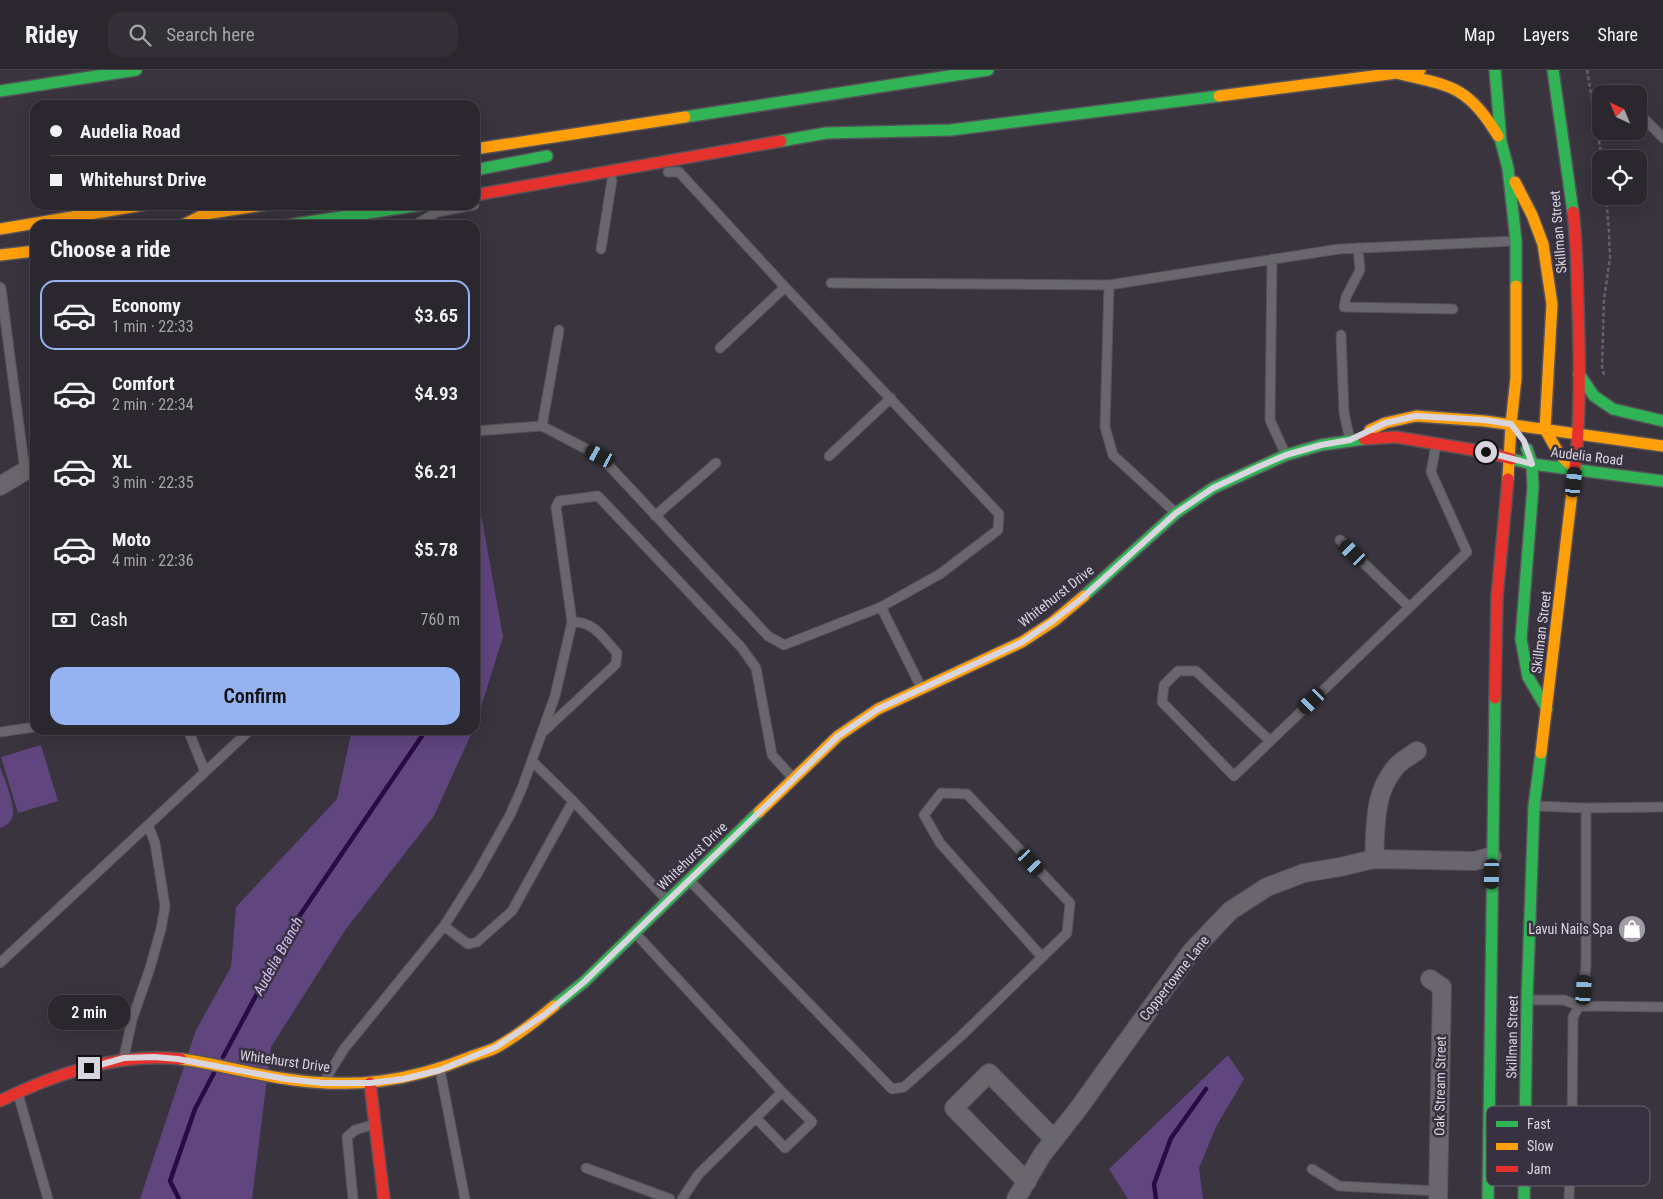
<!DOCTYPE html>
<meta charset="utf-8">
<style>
:root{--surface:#2b272e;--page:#332f36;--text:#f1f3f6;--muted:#a6a5aa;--line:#47444a;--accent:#95b2f1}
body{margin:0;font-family:"Roboto Condensed",sans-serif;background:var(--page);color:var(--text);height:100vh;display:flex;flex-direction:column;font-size:19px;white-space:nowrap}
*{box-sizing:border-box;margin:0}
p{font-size:16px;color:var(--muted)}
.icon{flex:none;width:28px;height:28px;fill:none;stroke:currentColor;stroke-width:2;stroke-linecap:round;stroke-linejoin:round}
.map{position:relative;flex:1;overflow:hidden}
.details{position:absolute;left:30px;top:150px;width:450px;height:515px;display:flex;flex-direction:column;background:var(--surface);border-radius:15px;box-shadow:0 5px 20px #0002,0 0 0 1px var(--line)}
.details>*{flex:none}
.top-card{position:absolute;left:30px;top:30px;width:450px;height:110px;border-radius:15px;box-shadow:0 5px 20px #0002,0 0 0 1px var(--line);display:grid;align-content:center;height:110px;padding:0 20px;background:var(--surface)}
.needle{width:32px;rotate:316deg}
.controls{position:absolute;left:1592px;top:15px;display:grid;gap:10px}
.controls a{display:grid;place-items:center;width:55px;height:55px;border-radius:10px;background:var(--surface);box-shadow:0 5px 20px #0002,0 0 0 1px var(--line);font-size:25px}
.end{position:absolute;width:22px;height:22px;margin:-11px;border:6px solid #d9d5df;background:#111;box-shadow:0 0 0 2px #111}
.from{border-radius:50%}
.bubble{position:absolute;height:35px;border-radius:15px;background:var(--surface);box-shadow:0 5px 20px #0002,0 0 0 1px var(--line);font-size:16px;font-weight:600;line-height:35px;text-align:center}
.car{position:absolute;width:15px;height:30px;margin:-15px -8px;border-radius:6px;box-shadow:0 0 4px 1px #0007;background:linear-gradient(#222 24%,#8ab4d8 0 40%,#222 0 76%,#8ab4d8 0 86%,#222 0)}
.top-card b{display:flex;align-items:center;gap:18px;height:48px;font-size:19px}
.top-card b+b{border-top:1px solid var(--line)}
.top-card i{width:12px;height:12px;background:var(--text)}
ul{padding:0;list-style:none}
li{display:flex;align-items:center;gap:15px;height:70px;margin:0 10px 8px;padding:0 10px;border:2px solid transparent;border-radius:15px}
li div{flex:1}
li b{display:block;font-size:19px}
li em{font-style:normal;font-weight:600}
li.current{border-color:var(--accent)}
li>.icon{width:45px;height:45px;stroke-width:1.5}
h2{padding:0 20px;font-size:22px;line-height:60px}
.pay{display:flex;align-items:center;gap:12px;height:55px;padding:0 20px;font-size:19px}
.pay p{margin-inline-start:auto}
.primary-button{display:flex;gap:10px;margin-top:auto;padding:10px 20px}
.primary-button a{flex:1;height:58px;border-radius:15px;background:var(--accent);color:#111;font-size:20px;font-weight:600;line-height:58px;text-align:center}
header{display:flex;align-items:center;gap:30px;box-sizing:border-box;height:70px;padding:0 25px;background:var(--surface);border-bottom:1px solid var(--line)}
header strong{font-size:24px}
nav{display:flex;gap:28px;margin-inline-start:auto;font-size:18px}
.search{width:350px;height:45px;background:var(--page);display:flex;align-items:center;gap:12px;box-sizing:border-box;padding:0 18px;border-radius:15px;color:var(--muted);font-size:19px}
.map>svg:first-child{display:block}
.green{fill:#60457f}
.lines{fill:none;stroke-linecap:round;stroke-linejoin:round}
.stream{stroke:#2a0a43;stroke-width:4.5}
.lane-casing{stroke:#555259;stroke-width:11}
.street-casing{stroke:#555259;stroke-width:20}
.fast-casing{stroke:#555259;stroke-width:14}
.slow-casing{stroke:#555259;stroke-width:14}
.jam-casing{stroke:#555259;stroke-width:14}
.path{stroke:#646268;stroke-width:2.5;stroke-dasharray:4 2.5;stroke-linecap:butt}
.lane{stroke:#69666d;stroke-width:9}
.street{stroke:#69666d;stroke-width:18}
.fast{stroke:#30b455;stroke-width:11}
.slow{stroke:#ff9f0a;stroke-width:11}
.jam{stroke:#e5322d;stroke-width:11}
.route{stroke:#d9d5df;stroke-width:6}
.labels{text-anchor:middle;stroke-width:5;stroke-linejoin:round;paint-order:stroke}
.street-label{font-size:14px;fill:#d9d5df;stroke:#383141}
.poi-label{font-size:14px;fill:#d9d5df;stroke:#383141;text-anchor:end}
.water-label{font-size:15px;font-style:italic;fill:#d6bef7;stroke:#383141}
.key{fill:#383141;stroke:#686270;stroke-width:1}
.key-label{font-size:14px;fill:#d9d5df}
</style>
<header>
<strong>Ridey</strong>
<div class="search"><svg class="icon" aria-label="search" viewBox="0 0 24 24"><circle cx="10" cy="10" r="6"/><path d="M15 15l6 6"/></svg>Search here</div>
<nav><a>Map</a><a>Layers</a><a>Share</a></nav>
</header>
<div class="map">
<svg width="1663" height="1129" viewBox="0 0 1663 1129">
<rect width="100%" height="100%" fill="#39343e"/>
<path class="green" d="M 35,219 L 35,270 L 29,220 Z
M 475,444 L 482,449 L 503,567 L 475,656 Z
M 352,660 L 473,660 L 434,746 L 346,859 L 271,977 L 252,1129 L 140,1129 L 196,960 L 231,897 L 236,837 L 337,729 Z
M 41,675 L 58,731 L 18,743 L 1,687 Z
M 0,697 C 4,708 17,738 12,748 C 10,754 5,756 0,758 Z
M 1228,985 L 1244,1009 L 1216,1057 L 1199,1098 L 1203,1129 L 1128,1129 L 1109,1099 Z"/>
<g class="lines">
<path class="stream" d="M 223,987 L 296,851 L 426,660
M 179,1129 L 170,1111 L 195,1039 L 214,1003
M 1156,1129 L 1154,1114 L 1171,1068 L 1206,1019"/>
<defs>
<path id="lane" d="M 1616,20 L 1620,24
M 1639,43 L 1663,68
M 415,155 L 437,142 L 474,135
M 1358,178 L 1360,200 L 1346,227 L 1344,237 L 1453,239
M 601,179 L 612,110
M 1272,189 L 1270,350 L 1285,383
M 831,213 L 1109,215 L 1339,179 L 1515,171
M 1109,215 L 1105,357 L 1113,385 L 1176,443
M 0,217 L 1,218 L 25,401 L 35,400
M 1341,265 L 1344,343 L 1350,370
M 720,278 L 785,217
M 542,356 L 559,260
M 475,361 L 542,356 L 600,386 L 768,566 L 784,575 L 881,537 L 940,504 L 998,460 L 999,444 L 785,217 L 679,102 L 668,102
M 829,386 L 891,328
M 655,446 L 716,393
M 1340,470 L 1409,537
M 881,537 L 921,617
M 188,660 L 205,702 L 250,660
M 0,662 L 35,657
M 542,663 L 616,594 L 617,583 C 603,568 594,551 572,552
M 1270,671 L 1196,601 L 1178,601 L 1164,615 L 1162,632 L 1234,706 L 1467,482 L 1431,402 L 1436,375
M 532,691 L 573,731 L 667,830
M 1536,736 L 1586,738 L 1663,737
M 691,812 L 892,1019 L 904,1017 L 961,966 L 1067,863 L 1070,833 L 967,724 L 941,723 L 924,745 L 940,773 L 1042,887
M 444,856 L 468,874 L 477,872 L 512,841 L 573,731
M 636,864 L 782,1022 L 698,1105 L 682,1129
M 0,893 L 205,702
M 1528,930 L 1564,930 L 1580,936 L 1663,937
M 124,987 L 132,950 L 150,898 L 161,859 L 165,836 L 155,773 L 148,755
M 440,1000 L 465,1129
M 325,1010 L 344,979 L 444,856 L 477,804 L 510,745 L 522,718 L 555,626 L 572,552 L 556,437 L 559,431 L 598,426 L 741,577 L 756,598 L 772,685 L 793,708
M 18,1024 L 48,1129
M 756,1048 L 785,1078 L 812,1052 L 782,1022
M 1527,1095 L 1569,1096
M 586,1098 L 670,1129
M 1312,1099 L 1339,1116 L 1438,1121
M 353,1129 L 347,1067 L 355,1060 L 372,1055
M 1569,1129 L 1572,1059 L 1573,947 C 1584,930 1584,915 1586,895 L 1586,738"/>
<path id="street" d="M 0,416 L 25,401
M 1374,789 C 1376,757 1373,724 1395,698 C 1400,691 1410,686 1417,681
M 1430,909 L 1442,917 L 1438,1129
M 1027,1112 L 954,1038 L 989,1003 L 1054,1069
M 1016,1129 L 1042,1085 L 1078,1039 L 1191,882 L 1230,841 L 1267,817 L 1304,803 L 1340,797 L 1374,789 L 1475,791 L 1492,786"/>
<path id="fast" d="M 1495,0 L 1501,72 L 1508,98 L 1516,171 L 1516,216
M 1553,0 L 1573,142
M 0,21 L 136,0
M 685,47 L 988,0
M 781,71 L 826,63 L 951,60 L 1219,26
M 475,100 L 547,86
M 289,155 L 420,135
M 1579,304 L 1594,326 L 1613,339 L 1663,351
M 1527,379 L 1532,394 L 1533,417 L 1521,569 L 1528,607 L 1547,639
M 1512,389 L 1532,394 L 1663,411
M 1084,526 L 1176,443 L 1213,418 L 1286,385 L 1321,375 L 1364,369
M 554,936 L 584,912 L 759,742
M 1488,1129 L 1495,628
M 1524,1129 L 1527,930 L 1534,736 L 1541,683"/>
<path id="slow" d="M 1400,4 C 1452,16 1469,17 1498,66
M 1219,26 L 1420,0
M 475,79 L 685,47
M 1515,112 L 1532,145 L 1543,174 L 1552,234 L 1545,359 L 1559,384 L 1575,399
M 183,155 L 205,144 L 264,135
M 0,159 L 143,135
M 0,185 L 35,181
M 1370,360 L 1385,353 L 1416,346 L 1485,351 L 1663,376
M 1508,409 L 1511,354 L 1516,308 L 1516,216
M 1541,683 L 1575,397
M 759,742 L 838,666 L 878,639 L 1022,572 L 1054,551 L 1084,526
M 181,989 C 217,994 251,1004 287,1009 C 353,1019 408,1012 470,987 C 478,984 487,982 495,978 C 516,967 536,951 554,936"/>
<path id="jam" d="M 475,125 L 781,71
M 1573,142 C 1577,173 1577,205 1578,237 C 1580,290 1581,344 1575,397
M 1364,369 L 1396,367 L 1486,382 L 1512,389
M 1495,628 L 1497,527 L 1508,409
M 370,1013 L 384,1129
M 0,1031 C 56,1003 118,982 181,989"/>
</defs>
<use href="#lane" class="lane-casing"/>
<use href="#street" class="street-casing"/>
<use href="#fast" class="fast-casing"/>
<use href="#slow" class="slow-casing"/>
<use href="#jam" class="jam-casing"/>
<path class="path" d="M 1587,0 L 1602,89
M 1604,305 L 1602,297 L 1604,229 L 1610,188 L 1609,162 L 1606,126"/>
<use href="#lane" class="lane"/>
<use href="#street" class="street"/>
<use href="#fast" class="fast"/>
<use href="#slow" class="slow"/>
<use href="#jam" class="jam"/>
</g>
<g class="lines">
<path class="route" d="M 89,998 L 124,988 L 154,987 L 178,989 L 286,1009 L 323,1013 L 370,1013 L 403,1009 L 440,1000 L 496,977 L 544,945 L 584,912 L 838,666 L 878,639 L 1022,572 L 1054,550 L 1081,529 L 1176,443 L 1213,418 L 1258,397 L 1286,385 L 1321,375 L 1350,370 L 1385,353 L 1416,346 L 1484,350 L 1511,354 L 1524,371 L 1532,394 L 1486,382"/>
</g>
<defs>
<symbol id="shop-disc" viewBox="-11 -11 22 22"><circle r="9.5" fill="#a19da7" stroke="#383141"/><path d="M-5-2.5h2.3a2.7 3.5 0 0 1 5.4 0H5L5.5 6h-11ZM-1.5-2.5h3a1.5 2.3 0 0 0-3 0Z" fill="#fff"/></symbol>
</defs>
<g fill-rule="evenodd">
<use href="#shop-disc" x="1616" y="843" width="32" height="32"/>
</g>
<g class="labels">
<g class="street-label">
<text transform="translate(1558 162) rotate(-95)" y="5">Skillman Street</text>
<text transform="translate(1587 386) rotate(7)" y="5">Audelia Road</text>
<text transform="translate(1056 526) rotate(-38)" y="5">Whitehurst Drive</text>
<text transform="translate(1541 562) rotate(-83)" y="5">Skillman Street</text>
<text transform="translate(692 786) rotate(-44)" y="5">Whitehurst Drive</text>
<text transform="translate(1174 908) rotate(-52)" y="5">Coppertowne Lane</text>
<text transform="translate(1512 967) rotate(-89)" y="5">Skillman Street</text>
<text transform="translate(285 991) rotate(8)" y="5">Whitehurst Drive</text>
<text transform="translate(1440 1016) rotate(-89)" y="5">Oak Stream Street</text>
</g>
<g class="poi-label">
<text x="1613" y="864">Lavui Nails Spa</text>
</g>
<g class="water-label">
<text transform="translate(278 886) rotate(-61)" y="5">Audelia Branch</text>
</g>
</g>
<rect x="1486" y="1036" width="164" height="80" rx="8" class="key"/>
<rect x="1496" y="1051" width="22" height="6" fill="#30b455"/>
<rect x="1496" y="1073" width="22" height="7" fill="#ff9f0a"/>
<rect x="1496" y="1096" width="22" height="6" fill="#e5322d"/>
<g class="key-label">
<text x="1527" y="1059">Fast</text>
<text x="1527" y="1081">Slow</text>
<text x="1527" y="1104">Jam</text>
</g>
</svg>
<div class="controls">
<a><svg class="needle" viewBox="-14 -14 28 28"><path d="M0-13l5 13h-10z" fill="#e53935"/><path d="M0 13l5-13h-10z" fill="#a6a5aa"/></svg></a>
<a><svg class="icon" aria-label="locate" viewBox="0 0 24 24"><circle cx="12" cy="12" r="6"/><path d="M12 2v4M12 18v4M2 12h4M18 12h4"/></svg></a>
</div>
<i class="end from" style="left:1486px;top:382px"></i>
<i class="end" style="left:89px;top:998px"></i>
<div class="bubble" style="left:48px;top:925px;width:82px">2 min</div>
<i class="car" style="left:600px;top:386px;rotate:298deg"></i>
<i class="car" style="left:1574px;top:412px;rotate:6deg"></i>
<i class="car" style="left:1353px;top:483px;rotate:314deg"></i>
<i class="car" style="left:1312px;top:631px;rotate:226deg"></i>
<i class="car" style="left:1031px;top:792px;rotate:137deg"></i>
<i class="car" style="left:1492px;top:804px;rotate:181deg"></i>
<i class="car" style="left:1584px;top:920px;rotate:4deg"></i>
<div class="top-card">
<b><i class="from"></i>Audelia Road</b>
<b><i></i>Whitehurst Drive</b>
</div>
<section class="details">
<h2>Choose a ride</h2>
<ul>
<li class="current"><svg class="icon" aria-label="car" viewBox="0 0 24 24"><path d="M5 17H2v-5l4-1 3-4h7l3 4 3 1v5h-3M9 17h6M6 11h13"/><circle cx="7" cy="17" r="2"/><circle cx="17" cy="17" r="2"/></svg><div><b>Economy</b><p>1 min · 22:33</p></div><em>$3.65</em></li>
<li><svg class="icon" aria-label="car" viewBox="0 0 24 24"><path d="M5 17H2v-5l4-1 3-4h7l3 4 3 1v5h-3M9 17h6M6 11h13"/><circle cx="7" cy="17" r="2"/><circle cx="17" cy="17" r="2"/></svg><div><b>Comfort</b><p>2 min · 22:34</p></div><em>$4.93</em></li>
<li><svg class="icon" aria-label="car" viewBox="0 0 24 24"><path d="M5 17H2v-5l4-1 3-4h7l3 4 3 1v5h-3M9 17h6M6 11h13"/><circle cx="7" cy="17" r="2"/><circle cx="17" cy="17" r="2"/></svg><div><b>XL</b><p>3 min · 22:35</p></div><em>$6.21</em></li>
<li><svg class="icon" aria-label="car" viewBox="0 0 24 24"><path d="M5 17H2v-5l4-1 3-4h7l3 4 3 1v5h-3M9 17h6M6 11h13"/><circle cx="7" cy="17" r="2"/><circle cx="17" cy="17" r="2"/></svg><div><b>Moto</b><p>4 min · 22:36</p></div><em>$5.78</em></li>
</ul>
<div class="pay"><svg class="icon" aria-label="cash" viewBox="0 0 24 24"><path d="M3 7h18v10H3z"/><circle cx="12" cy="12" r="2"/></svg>Cash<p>760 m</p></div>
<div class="primary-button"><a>Confirm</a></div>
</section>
</div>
